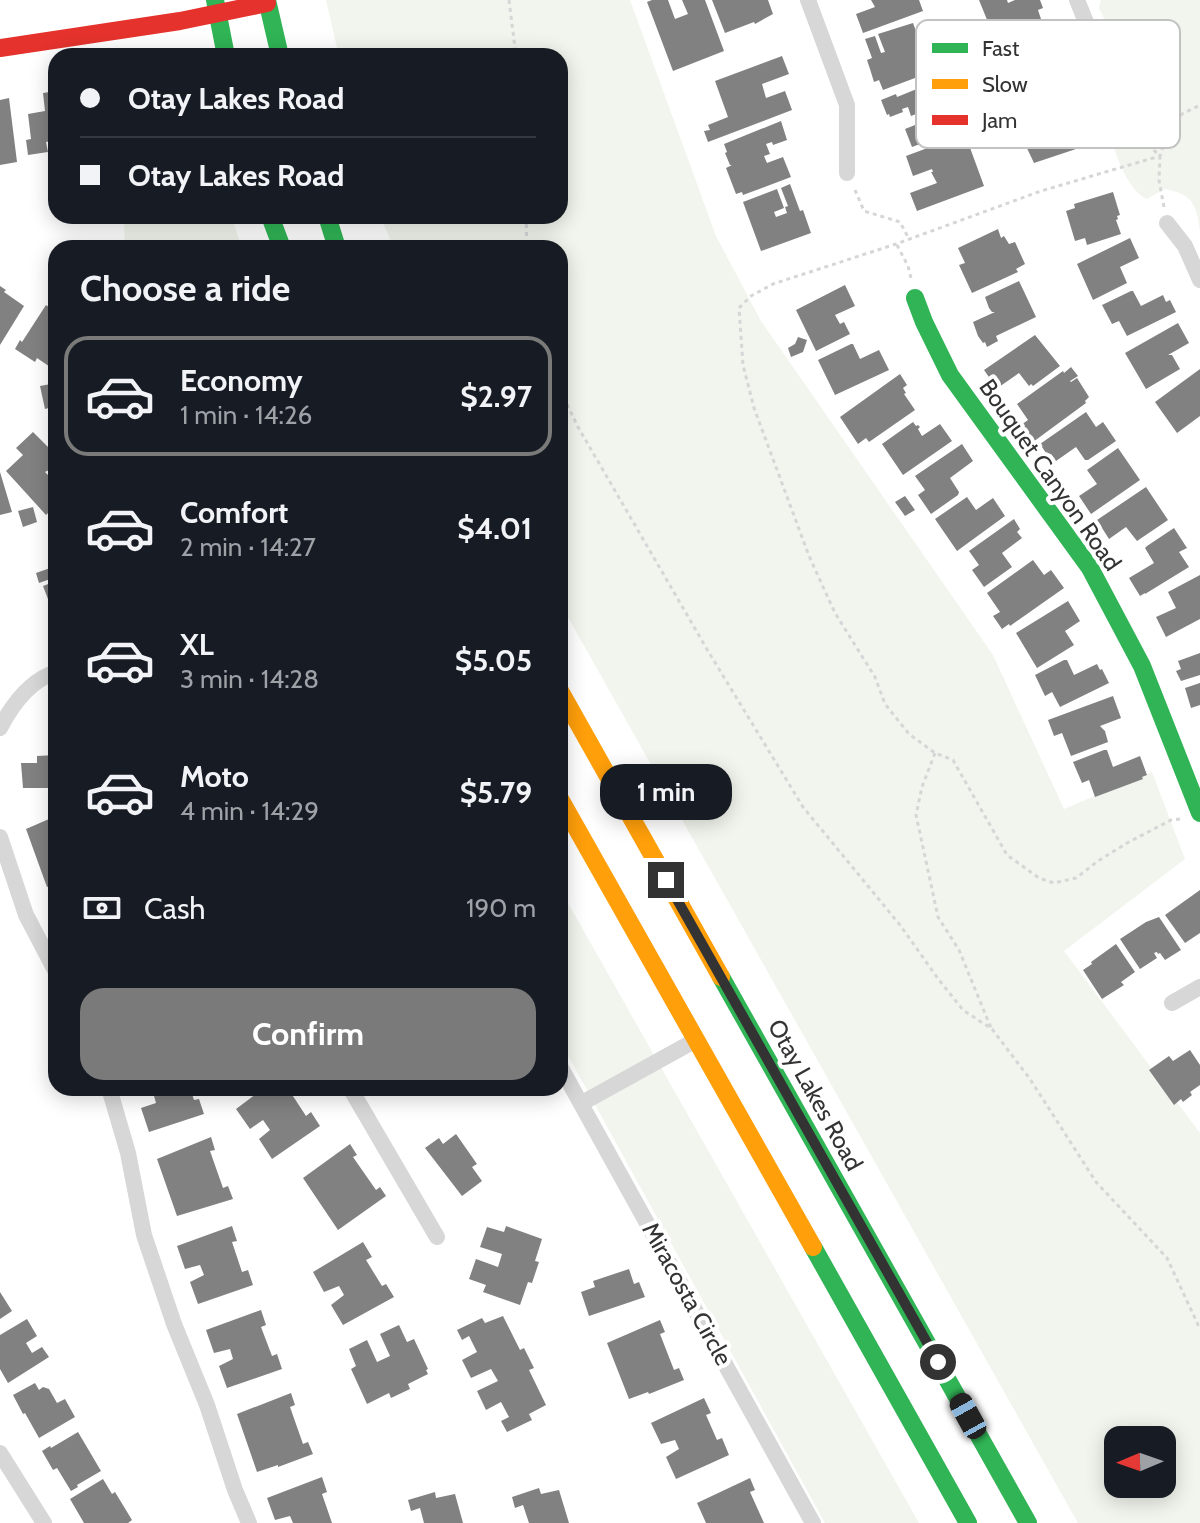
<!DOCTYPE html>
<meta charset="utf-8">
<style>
:root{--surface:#171b24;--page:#20242c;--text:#f1f3f6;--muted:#9ea1a6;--line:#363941;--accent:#7a7a7a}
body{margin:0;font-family:Cabin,sans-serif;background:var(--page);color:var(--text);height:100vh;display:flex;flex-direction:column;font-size:30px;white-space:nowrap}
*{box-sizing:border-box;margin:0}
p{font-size:26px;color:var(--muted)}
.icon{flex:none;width:44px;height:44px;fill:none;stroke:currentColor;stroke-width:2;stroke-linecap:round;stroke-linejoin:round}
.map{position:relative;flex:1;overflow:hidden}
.details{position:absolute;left:48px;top:240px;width:520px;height:856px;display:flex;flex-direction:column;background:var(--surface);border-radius:24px;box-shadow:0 4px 20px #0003}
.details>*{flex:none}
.guide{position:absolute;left:48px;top:48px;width:520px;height:176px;border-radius:24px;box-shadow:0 4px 20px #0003;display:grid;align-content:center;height:176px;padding:0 32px;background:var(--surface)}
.needle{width:52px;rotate:268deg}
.tools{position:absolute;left:1104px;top:1426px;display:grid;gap:16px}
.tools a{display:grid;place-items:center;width:72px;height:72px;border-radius:16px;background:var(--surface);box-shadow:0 4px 20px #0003;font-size:40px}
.end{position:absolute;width:36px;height:36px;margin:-18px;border:10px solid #333;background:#fff;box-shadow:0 0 0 4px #fff}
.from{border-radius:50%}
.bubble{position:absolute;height:56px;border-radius:24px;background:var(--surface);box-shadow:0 4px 20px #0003;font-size:26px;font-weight:800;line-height:56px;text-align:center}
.car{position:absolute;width:24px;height:48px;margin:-24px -12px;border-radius:10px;box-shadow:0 0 6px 2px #0007;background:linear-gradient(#222 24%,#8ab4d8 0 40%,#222 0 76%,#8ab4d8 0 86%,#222 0)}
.guide b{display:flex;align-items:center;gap:28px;height:76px;font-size:30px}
.guide b+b{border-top:2px solid var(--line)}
.guide i{width:20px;height:20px;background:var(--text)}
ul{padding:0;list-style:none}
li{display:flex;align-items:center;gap:24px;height:120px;margin:0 16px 12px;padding:0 16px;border:4px solid transparent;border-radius:24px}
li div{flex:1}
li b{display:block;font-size:30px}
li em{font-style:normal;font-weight:800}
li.current{border-color:var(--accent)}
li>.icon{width:72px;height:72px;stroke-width:1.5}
h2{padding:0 32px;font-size:36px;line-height:96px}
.pay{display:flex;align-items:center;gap:20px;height:88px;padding:0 32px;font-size:30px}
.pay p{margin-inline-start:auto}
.cta{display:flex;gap:16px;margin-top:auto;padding:16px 32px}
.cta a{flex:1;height:92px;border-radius:24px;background:var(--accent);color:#fff;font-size:32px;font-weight:800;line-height:92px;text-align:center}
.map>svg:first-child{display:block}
.green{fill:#f1f5ed;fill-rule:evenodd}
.building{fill:#818181}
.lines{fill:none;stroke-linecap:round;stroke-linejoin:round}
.path{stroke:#d6d6d6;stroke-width:3;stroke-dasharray:4 4;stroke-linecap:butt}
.street{stroke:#d7d7d7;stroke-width:16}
.fast{stroke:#30b455;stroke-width:18}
.slow{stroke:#ff9f0a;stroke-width:18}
.jam{stroke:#e5322d;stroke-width:18}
.route{stroke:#333;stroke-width:10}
.labels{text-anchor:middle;stroke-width:8;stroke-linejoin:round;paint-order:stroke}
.street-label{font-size:24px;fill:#333;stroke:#fff}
.key{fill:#fff;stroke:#c2c2c2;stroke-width:2}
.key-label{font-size:22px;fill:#333}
</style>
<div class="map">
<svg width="1200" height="1523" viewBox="0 0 1200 1523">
<rect width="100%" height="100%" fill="#fff"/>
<path class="green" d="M 326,0 L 630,0 L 716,236 L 761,321 L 993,655 L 1064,809 L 1152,772 L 1185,859 L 1064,951 L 1200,1133 L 1200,1523 L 1078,1523 L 560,603 L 560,248 L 394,248 L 380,216 L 560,216 L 560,56 L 339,56 ZM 1118,1440 L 1162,1440 L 1162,1484 L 1118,1484 Z
M 1101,0 L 1200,0 L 1200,231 C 1197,205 1192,193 1164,189 L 1147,199 C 1132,193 1119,165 1115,150 C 1113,143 1114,136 1114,129 L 1118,124 L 1141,116 L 1150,102 L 1148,81 L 1115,41 L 1099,8 Z
M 124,216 L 231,216 L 242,248 L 125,248 Z
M 560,889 L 919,1523 L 825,1523 L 560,1041 Z"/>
<path class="building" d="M 652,0 L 668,0 L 675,19 L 688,14 L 682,0 L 705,0 L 724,51 L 673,71 L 647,2 Z
M 712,0 L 768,0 L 773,14 L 755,24 L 754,22 L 725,33 Z
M 871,0 L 919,0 L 923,11 L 863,33 L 856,14 L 875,7 Z
M 979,0 L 1007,0 L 1008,3 L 1015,0 L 1040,0 L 1043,8 L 1038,10 L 1041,19 L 994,37 Z
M 913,23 L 922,48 L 932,45 L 940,67 L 930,70 L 931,72 L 883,90 L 879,80 L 874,82 L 870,69 L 867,60 L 872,58 L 865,39 L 875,36 L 881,53 L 885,52 L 878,34 Z
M 782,56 L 789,74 L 762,84 L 766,98 L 785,91 L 792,110 L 708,142 L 704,131 L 710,130 L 708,125 L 728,117 L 715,81 Z
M 939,80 L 947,97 L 945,97 L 957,130 L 912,147 L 905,129 L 920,123 L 916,114 L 911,116 L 908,107 L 902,109 L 903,112 L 890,117 L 889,114 L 887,115 L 881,100 L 896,94 L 897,97 Z
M 56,91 L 56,140 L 46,142 L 48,152 L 28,155 L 26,140 L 31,139 L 28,114 L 45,111 L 43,93 Z
M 1061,95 L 1069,115 L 1054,121 L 1057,130 L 1062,128 L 1066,136 L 1072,134 L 1070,131 L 1083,126 L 1091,144 L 1034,163 L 1025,144 L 1021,146 L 1016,131 L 1021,129 L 1016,114 Z
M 9,98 L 17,162 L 0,165 L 0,100 Z
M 781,121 L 787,140 L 773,145 L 772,142 L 766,144 L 770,154 L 764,156 L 767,163 L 783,157 L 791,177 L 743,195 L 742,192 L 736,194 L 726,168 L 732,165 L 730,165 L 725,153 L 727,152 L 724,144 Z
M 965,134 L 984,186 L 917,211 L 910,193 L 937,183 L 931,172 L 933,172 L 932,169 L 913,176 L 906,156 Z
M 790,184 L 800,211 L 803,210 L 811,233 L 761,251 L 743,202 L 777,189 L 784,208 L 774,212 L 776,217 L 787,213 L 785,207 L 788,206 L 781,188 Z
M 1113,192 L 1120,215 L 1117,216 L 1118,219 L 1116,220 L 1121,234 L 1087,245 L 1085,238 L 1075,241 L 1066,211 L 1075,208 L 1074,204 Z
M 998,229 L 1001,238 L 1004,236 L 1009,244 L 1015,242 L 1025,264 L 1016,269 L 1018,272 L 972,293 L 959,265 L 965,263 L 958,248 Z
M 1130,238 L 1139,258 L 1120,267 L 1127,283 L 1093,300 L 1077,264 Z
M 1019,281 L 1036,317 L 996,336 L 998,341 L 987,347 L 985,342 L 983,343 L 978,336 L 973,322 L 995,312 L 992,312 L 989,308 L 985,297 Z
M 845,285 L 855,306 L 835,315 L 840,324 L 844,322 L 850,334 L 816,351 L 796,310 Z
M 0,286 L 6,290 L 4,292 L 24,306 L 0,345 Z
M 1131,291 L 1133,291 L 1141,306 L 1163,295 L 1166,302 L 1170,300 L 1176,312 L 1127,336 L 1119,321 L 1112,324 L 1102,305 Z
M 46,305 L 56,312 L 56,371 L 37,358 L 35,362 L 15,349 L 20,340 L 22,342 Z
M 1178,323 L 1189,343 L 1168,355 L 1172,355 L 1180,369 L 1146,389 L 1125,353 Z
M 1035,335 L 1060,366 L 1033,386 L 1031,384 L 1029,386 L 1019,373 L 999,387 L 995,381 L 993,383 L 984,370 Z
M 798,337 L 807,340 L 803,352 L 791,357 L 788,348 L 795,344 Z
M 851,344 L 853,344 L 860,359 L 879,350 L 889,370 L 835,395 L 818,360 Z
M 1071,367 L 1078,376 L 1070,381 L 1071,382 L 1077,378 L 1089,397 L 1085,401 L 1086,403 L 1033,442 L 1021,425 L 1028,420 L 1017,404 L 1063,371 L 1064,373 Z
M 1200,369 L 1200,416 L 1177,433 L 1155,402 Z
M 900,374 L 907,385 L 903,388 L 906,393 L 904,394 L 915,410 L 869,442 L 866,438 L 858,444 L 840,417 Z
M 56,383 L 56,406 L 45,409 L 40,386 Z
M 1086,412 L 1096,427 L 1103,422 L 1116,441 L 1088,460 L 1085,460 L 1076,447 L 1056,461 L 1051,454 L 1048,456 L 1040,444 Z
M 913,422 L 916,426 L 918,425 L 920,427 L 918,429 L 922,436 L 940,424 L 952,441 L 903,475 L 882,444 Z
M 33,432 L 49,448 L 50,447 L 56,452 L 56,478 L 49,470 L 45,472 L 56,483 L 56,505 L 46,515 L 6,471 L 23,455 L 16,448 Z
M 962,444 L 973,461 L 950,478 L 959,492 L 958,495 L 931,514 L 918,495 L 925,490 L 915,476 Z
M 1118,448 L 1140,480 L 1091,514 L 1079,496 L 1097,484 L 1087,470 Z
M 0,472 L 12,512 L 0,515 Z
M 1146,487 L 1168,520 L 1137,541 L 1126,527 L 1109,539 L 1097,520 Z
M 905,496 L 915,510 L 905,516 L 895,502 Z
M 967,497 L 976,510 L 993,498 L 1005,516 L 957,551 L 935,519 Z
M 33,507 L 37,522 L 23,527 L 18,511 Z
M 1014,519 L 1020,529 L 1017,532 L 1022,538 L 1002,553 L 1012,567 L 984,587 L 972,570 L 979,565 L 969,551 Z
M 1174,528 L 1187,548 L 1179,552 L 1189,567 L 1145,594 L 1145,593 L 1140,596 L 1129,578 L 1154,563 L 1145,548 L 1147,546 Z
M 1033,560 L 1044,575 L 1051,570 L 1064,588 L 1010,626 L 1009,624 L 1002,629 L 993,616 L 1000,612 L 987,593 Z
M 56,566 L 56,577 L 39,583 L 36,573 Z
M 1200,575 L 1200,619 L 1166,637 L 1156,617 L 1176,608 L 1168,592 Z
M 56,581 L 56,620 L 43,586 Z
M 1068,601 L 1080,621 L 1065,631 L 1074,645 L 1037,668 L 1016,633 Z
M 1200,653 L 1200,675 L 1181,681 L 1176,671 L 1181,669 L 1178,661 Z
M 1064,660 L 1067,660 L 1074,675 L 1097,664 L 1100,670 L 1102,669 L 1109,683 L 1060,707 L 1052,692 L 1045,696 L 1035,675 Z
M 1200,683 L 1200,705 L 1191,708 L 1185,688 Z
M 1113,696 L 1121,718 L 1100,726 L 1105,731 L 1108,742 L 1071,756 L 1062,733 L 1054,736 L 1048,720 Z
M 1104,750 L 1107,750 L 1113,767 L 1140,756 L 1147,775 L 1142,777 L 1143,779 L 1095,797 L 1089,780 L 1082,783 L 1073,762 Z
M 56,755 L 56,788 L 23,788 L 21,763 L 37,763 L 37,756 Z
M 56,816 L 56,884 L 47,887 L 26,829 Z
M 1200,890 L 1200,933 L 1185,943 L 1165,915 Z
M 1159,917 L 1181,950 L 1165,960 L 1160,953 L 1158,954 L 1157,952 L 1154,953 L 1157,958 L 1140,969 L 1120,939 L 1146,922 Z
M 1116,944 L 1135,972 L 1121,982 L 1124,985 L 1102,999 L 1083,970 L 1092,964 L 1091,962 Z
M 1190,1050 L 1200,1065 L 1200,1085 L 1190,1092 L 1192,1095 L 1183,1102 L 1181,1099 L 1174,1105 L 1149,1070 L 1169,1056 L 1173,1061 Z
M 179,1088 L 190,1088 L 194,1100 L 199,1099 L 204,1114 L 149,1132 L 141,1108 L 156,1103 L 154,1096 Z
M 264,1088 L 292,1088 L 289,1090 L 306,1116 L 311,1112 L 320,1126 L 272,1159 L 259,1139 L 270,1130 L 263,1120 L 250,1129 L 236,1109 Z
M 456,1134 L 477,1164 L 472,1167 L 482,1181 L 462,1196 L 425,1148 L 439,1138 L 443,1144 Z
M 211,1137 L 215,1150 L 210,1151 L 223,1188 L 228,1186 L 233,1199 L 177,1216 L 157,1159 Z
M 350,1144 L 357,1155 L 353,1157 L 376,1190 L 380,1187 L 386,1196 L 338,1230 L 303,1178 Z
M 232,1226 L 237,1241 L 232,1242 L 242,1272 L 248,1270 L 253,1285 L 198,1304 L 190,1282 L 204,1275 L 200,1265 L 185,1269 L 177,1246 Z
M 506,1226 L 542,1239 L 535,1261 L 539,1262 L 532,1283 L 528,1282 L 520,1305 L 483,1292 L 486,1285 L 469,1279 L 476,1259 L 498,1267 L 502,1254 L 480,1247 L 487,1227 L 504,1232 Z
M 363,1242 L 372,1257 L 366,1260 L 382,1286 L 386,1284 L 394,1297 L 343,1325 L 331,1305 L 344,1295 L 339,1286 L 324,1292 L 313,1272 Z
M 629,1269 L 634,1284 L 639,1282 L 645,1297 L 589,1316 L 581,1292 L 595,1287 L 593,1281 Z
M 0,1292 L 12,1311 L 0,1319 Z
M 261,1310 L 266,1325 L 261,1327 L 272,1356 L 277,1354 L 282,1369 L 227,1388 L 219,1366 L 233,1359 L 230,1349 L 214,1353 L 206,1330 Z
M 503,1316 L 520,1350 L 524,1348 L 534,1368 L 529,1370 L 546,1405 L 529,1414 L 532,1420 L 507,1432 L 501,1421 L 509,1417 L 501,1402 L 486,1410 L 477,1391 L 498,1381 L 491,1369 L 471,1378 L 462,1360 L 477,1352 L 469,1336 L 462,1340 L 457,1330 L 482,1318 L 485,1323 Z
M 27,1319 L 37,1336 L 26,1343 L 32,1353 L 42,1347 L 49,1357 L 8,1383 L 0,1369 L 0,1335 Z
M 660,1320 L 665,1332 L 660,1334 L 674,1370 L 679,1368 L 684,1380 L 649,1394 L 648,1392 L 629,1399 L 607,1343 Z
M 399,1325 L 407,1342 L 414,1339 L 428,1369 L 426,1370 L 428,1374 L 408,1384 L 410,1389 L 391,1398 L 389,1393 L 367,1404 L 351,1369 L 356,1366 L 349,1349 L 367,1340 L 377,1362 L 390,1356 L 380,1334 Z
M 35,1383 L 39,1390 L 43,1387 L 49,1389 L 57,1403 L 65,1399 L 75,1417 L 39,1438 L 25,1413 L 23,1414 L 13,1395 Z
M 291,1393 L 295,1405 L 290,1407 L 303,1444 L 308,1442 L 313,1454 L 278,1467 L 278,1465 L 257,1472 L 237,1414 Z
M 704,1398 L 711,1413 L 706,1415 L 717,1440 L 722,1438 L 729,1455 L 676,1479 L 666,1457 L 679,1449 L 675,1440 L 661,1444 L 651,1423 Z
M 78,1432 L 101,1471 L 77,1485 L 78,1487 L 71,1491 L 57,1468 L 53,1470 L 42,1451 L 50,1446 L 51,1448 Z
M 322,1477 L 327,1492 L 322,1494 L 332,1523 L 293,1523 L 290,1516 L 275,1520 L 267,1498 Z
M 750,1478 L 755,1490 L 750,1492 L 764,1523 L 706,1523 L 697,1503 Z
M 103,1479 L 112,1494 L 115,1492 L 132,1520 L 128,1523 L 84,1523 L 70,1499 Z
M 539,1488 L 541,1494 L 559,1490 L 569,1523 L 529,1523 L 523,1505 L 515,1508 L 512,1497 Z
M 435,1492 L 436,1498 L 455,1494 L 463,1523 L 424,1523 L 420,1508 L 411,1511 L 408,1500 Z"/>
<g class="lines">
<path class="path" d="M 509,0 L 516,56
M 1125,112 L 1147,144 L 1160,156 L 1159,180 L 1164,207
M 855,190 L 864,211 L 900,222 L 909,239
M 526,216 L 527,248
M 897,245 L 908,266 L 911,278
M 560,390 L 578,427 L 708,651 L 803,807 L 900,925 L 939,980 L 963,1010 L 992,1029 L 1030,1079 L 1096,1182 L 1167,1258 L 1200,1329
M 935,753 L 922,787 L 916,815 L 938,917 L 959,950 L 991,1028
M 1180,819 L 1171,820 L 1127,843 L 1098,861 L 1076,878 L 1054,883 L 1039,878 L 1007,855 L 953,760 L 935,753 L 909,734 L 885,704 L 875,677 L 835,613 L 809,556 L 754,408 L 743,365 L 739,308 L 751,296 L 773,284 L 896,244 L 1041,191 L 1160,156 L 1168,130 L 1182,114 L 1200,105"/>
<path class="street" d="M 808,0 L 847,105 L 847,173
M 1077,0 L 1117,98
M 1167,223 L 1185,246 L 1200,280
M 0,728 C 12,705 31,680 56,672
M 0,837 L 26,915 L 56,972
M 1172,1003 L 1200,987
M 560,1066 L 813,1523
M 109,1088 L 128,1153 L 144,1235 L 174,1324 L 207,1405 L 235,1490 L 249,1523
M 350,1088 L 437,1237
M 582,1103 L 696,1040
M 0,1453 L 44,1523"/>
<path class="fast" d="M 215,0 L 226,56
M 267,0 L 280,56
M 270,216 L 282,248
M 327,216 L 337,248
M 915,298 L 924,322 L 950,375 L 1090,568 L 1142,666 L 1200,813
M 721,977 L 1028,1523
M 813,1247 L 968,1523"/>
<path class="slow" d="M 560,691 L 721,977
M 560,799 L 813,1247"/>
<path class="jam" d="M 0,48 L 180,21 L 267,3"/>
</g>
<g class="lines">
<path class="route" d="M 666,880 L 938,1362"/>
</g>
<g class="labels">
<g class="street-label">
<text transform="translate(1050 475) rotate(55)" y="8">Bouquet Canyon Road</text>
<text transform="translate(815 1095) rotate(61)" y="8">Otay Lakes Road</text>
<text transform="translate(687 1294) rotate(61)" y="8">Miracosta Circle</text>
</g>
</g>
<rect x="916" y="20" width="264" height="128" rx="12" class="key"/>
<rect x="932" y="43" width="36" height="10" fill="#30b455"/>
<rect x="932" y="79" width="36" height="10" fill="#ff9f0a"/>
<rect x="932" y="115" width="36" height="10" fill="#e5322d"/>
<g class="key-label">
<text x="982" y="56">Fast</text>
<text x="982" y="92">Slow</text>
<text x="982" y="128">Jam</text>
</g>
</svg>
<div class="tools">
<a><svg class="needle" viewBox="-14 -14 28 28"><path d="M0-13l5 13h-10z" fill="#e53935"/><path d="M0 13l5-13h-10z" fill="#9ea1a6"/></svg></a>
</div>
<i class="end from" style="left:938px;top:1362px"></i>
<i class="end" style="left:666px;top:880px"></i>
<div class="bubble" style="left:600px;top:764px;width:132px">1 min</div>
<i class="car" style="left:968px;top:1416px;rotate:331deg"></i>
<div class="guide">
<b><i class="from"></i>Otay Lakes Road</b>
<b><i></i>Otay Lakes Road</b>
</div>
<section class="details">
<h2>Choose a ride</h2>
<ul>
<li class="current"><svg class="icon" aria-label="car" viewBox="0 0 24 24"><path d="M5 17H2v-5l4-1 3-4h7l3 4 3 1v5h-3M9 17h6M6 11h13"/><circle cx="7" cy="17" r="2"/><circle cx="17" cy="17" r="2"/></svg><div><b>Economy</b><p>1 min · 14:26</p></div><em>$2.97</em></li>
<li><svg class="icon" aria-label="car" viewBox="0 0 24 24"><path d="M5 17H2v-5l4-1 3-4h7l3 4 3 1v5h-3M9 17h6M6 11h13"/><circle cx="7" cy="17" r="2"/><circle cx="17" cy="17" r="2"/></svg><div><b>Comfort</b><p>2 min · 14:27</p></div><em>$4.01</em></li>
<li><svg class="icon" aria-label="car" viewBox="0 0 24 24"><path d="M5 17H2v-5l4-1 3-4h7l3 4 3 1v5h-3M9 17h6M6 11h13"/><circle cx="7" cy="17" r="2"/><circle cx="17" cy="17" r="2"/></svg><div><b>XL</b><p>3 min · 14:28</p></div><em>$5.05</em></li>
<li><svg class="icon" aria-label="car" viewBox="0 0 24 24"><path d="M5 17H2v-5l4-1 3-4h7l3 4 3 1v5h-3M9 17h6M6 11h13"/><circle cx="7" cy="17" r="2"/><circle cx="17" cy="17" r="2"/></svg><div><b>Moto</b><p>4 min · 14:29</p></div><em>$5.79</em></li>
</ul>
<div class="pay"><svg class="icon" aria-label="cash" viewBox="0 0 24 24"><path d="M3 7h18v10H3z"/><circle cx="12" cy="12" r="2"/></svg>Cash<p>190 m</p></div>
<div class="cta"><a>Confirm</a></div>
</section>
</div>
